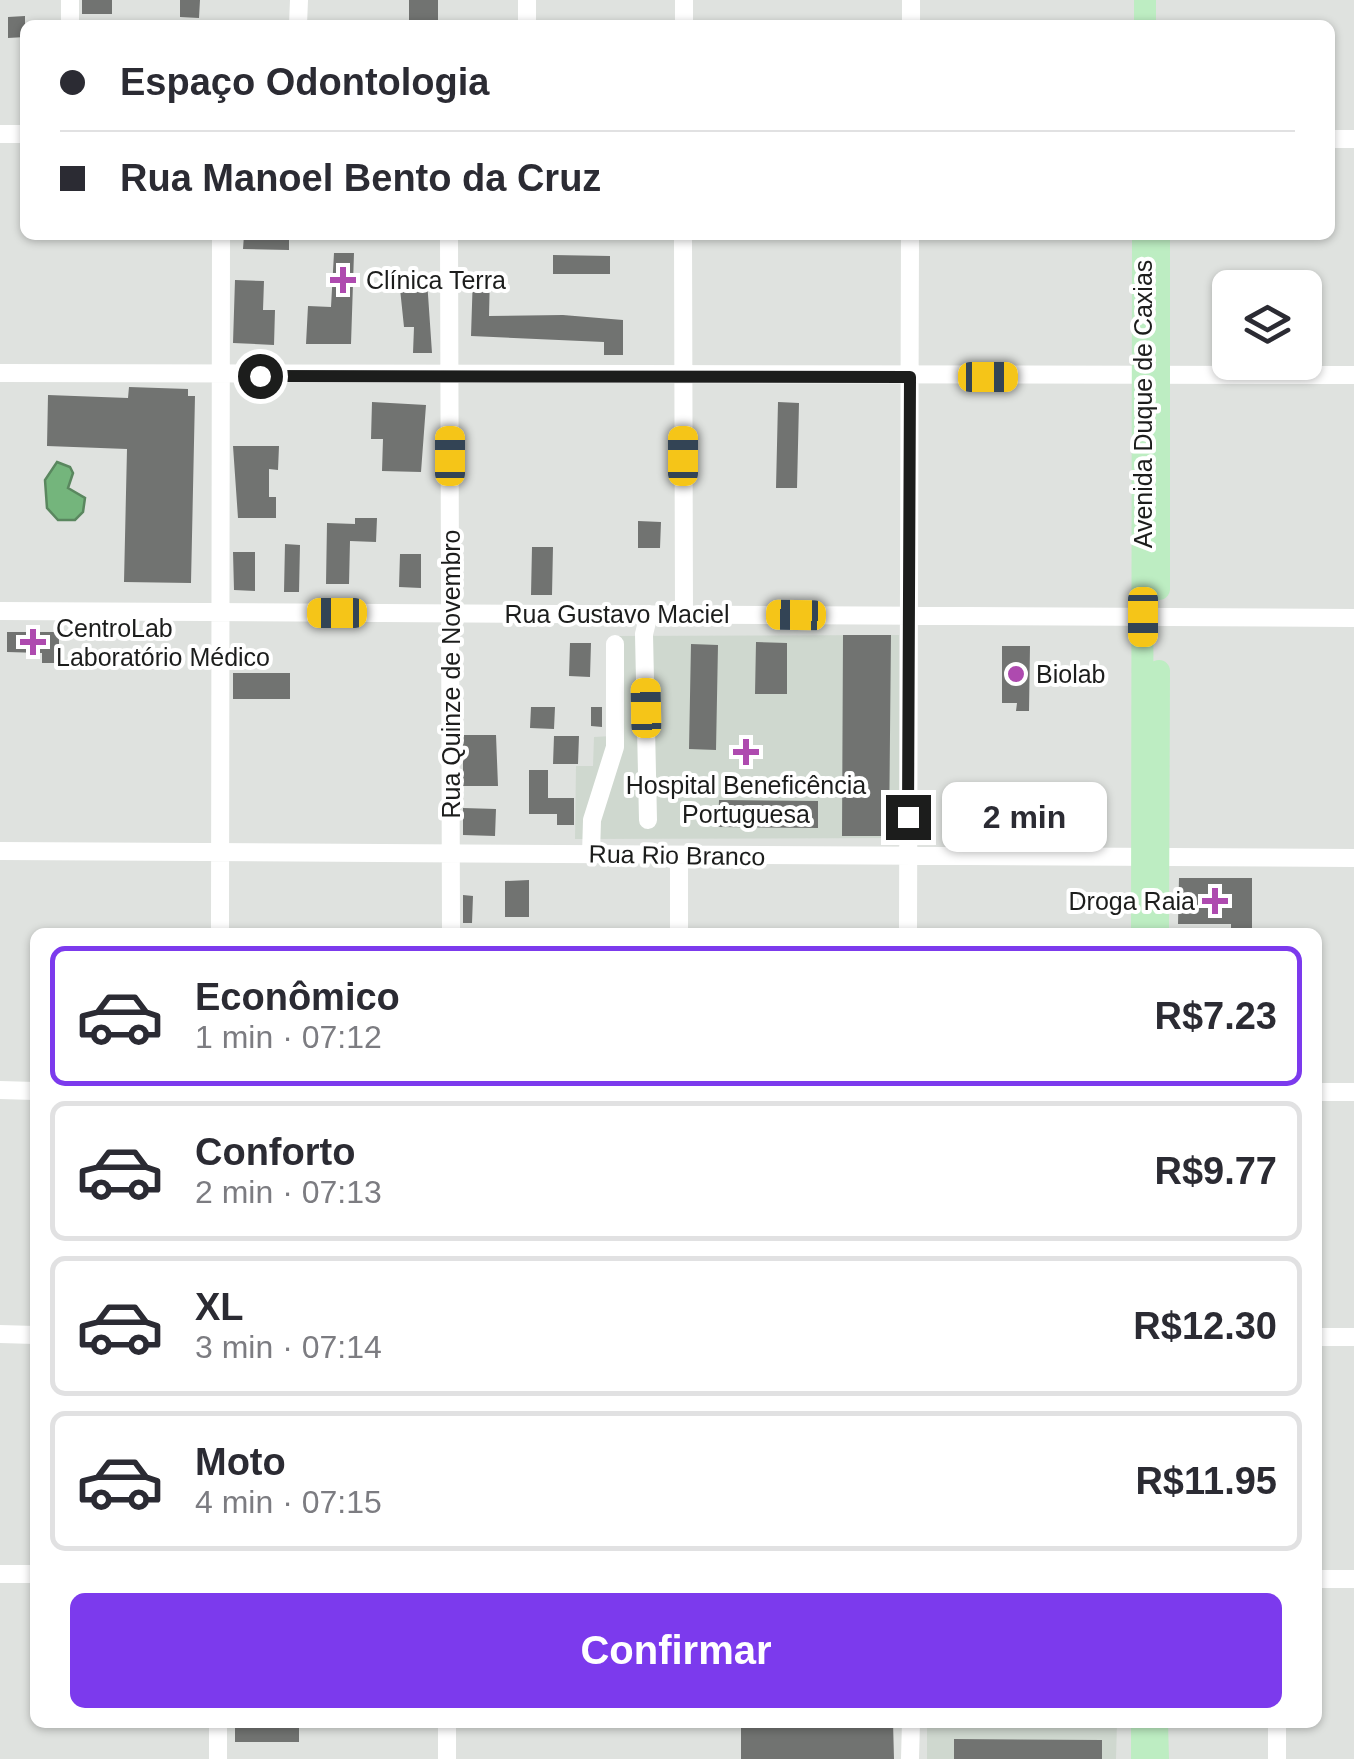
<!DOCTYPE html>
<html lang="pt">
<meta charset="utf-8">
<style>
:root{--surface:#fff;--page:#f2f2f3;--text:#2b2b33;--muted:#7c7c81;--line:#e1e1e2;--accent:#7c3aed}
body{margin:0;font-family:Arial,sans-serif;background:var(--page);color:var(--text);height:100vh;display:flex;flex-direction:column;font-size:38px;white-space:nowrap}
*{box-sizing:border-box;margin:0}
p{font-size:32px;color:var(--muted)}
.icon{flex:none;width:55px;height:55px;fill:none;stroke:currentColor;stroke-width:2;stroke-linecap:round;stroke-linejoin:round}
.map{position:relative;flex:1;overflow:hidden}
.drawer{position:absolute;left:30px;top:928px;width:1292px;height:800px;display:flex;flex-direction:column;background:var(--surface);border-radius:15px;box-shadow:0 2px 8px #0004}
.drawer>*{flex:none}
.top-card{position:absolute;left:20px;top:20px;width:1315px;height:220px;border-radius:15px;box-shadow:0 2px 8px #0004;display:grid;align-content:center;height:220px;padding:0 40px;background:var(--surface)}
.buttons{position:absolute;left:1212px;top:270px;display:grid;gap:20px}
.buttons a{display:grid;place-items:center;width:110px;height:110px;border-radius:15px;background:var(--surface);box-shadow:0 2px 8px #0004;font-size:50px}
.end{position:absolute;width:45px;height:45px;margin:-22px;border:12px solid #1c1d1c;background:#fff;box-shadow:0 0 0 5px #fff}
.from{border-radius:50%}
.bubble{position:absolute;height:70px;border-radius:15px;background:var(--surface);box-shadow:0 2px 8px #0004;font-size:32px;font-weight:700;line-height:70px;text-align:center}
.car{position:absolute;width:30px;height:60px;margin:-30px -15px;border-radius:12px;box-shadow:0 0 8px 2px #0007;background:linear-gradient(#f5c518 24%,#345 0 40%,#f5c518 0 76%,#345 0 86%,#f5c518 0)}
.top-card b{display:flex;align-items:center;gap:35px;height:95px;font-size:38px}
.top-card b+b{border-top:2px solid var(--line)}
.top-card i{width:25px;height:25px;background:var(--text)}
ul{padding:18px 0 0;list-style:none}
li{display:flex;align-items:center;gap:30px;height:140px;margin:0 20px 15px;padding:0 20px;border:5px solid var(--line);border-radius:15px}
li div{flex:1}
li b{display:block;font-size:38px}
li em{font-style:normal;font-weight:700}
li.current{border-color:var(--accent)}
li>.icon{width:90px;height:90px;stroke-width:1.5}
.cta{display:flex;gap:20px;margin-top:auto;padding:20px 40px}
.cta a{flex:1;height:115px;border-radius:15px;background:var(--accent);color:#fff;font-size:40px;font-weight:700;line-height:115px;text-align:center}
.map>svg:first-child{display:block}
.built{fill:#cfd8cf}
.water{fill:#74b57c;stroke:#5a875f;stroke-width:2.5}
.building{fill:#717371}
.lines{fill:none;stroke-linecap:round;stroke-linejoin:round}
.minor{stroke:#fff;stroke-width:18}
.major{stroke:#bdedc2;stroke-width:22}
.route{stroke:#1c1d1c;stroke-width:12}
.poi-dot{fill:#ae4aaf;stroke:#fff;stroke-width:4}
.labels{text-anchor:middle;stroke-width:8;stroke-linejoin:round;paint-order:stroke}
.poi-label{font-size:25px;fill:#1c1d1c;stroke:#fff;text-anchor:start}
.street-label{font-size:25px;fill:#1c1d1c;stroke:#fff}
</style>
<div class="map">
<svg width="1354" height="1759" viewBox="0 0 1354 1759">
<rect width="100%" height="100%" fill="#dfe2df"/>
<path class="built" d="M 899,635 L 899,838 L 575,839 L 576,766 L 593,766 L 594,737 L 612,736 L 612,636 Z
M 927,1723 L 1117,1723 L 1116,1759 L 927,1759 Z"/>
<path class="water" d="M 57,462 L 70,467 L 73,473 L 68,488 L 85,498 L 83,512 L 75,520 L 58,520 L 47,508 L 45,480 Z"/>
<path class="building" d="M 82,0 L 112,0 L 112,14 L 82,14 Z
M 180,0 L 200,0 L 199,18 L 180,17 Z
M 409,0 L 438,0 L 438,25 L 409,25 Z
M 25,16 L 25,37 L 8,38 L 8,17 Z
M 244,235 L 289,235 L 289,250 L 243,249 Z
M 334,253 L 354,253 L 351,344 L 306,344 L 308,306 L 331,307 Z
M 553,255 L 610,256 L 610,274 L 553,274 Z
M 473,274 L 490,274 L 489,316 L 563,315 L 623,320 L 623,355 L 604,355 L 604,342 L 471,336 Z
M 399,279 L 427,280 L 432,353 L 413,353 L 414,327 L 404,327 Z
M 235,280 L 264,281 L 263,310 L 275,310 L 274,345 L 233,343 Z
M 129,387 L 188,389 L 188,396 L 195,396 L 191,583 L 124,582 L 127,449 L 47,446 L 48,395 L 128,398 Z
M 372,402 L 426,405 L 421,472 L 382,471 L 383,439 L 371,439 Z
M 778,402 L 799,403 L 797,488 L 776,488 Z
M 233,446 L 279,446 L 278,470 L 269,469 L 269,497 L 276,497 L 276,518 L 238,518 Z
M 355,518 L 377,518 L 376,542 L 350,541 L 349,584 L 326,584 L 327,523 L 355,524 Z
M 638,521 L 661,522 L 660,548 L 638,548 Z
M 285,544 L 300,545 L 299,592 L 284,592 Z
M 532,547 L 553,547 L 552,595 L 531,595 Z
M 233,552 L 255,552 L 255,591 L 234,590 Z
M 400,554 L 421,554 L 421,588 L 399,587 Z
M 7,632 L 59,632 L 59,663 L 42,663 L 42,653 L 7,652 Z
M 843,635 L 891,635 L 889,836 L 842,836 Z
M 756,642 L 787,643 L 787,694 L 755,694 Z
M 570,643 L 591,643 L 590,677 L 569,676 Z
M 691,644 L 718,645 L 716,750 L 689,749 Z
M 1002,646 L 1030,646 L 1029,711 L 1016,711 L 1017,703 L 1002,703 Z
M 233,673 L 290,673 L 290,699 L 233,699 Z
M 531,707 L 555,707 L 554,729 L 530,728 Z
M 591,707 L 602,707 L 602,727 L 591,726 Z
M 463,735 L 496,735 L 498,786 L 463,786 Z
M 554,736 L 579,736 L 578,764 L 553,764 Z
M 529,770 L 548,770 L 548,798 L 574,798 L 574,825 L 557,825 L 557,814 L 529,814 Z
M 719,800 L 818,801 L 818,828 L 718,827 Z
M 463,808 L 496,809 L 495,836 L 463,835 Z
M 1179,878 L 1252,878 L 1252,932 L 1231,932 L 1231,924 L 1178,924 Z
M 529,880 L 529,917 L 505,917 L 505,881 Z
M 463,895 L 473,896 L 472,923 L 463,923 Z
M 235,1722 L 299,1722 L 299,1742 L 235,1742 Z
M 741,1722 L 893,1722 L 894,1759 L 741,1759 Z
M 954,1739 L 1102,1740 L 1102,1759 L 954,1759 Z"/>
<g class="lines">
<path class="minor" d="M 70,0 L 70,25
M 298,25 L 299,0
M 527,25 L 527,0
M 684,25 L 684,0
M 911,25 L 911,0
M 0,134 L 25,134
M 1330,139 L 1354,139
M 449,235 L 451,932
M 683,235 L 684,613
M 0,373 L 1354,375
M 0,611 L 1354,618
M 648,820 L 644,634 L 649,614
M 0,851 L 1354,858
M 591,854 L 592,820 L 615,747 L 615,644
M 679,855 L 679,932
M 220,932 L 221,235
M 908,932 L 910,235
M 0,1090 L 35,1091
M 1318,1092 L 1354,1092
M 0,1334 L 35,1335
M 1318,1337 L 1354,1337
M 0,1574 L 35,1574
M 1318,1579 L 1354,1579
M 218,1722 L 218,1759
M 1277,1722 L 1277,1759
M 447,1759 L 447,1722
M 910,1759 L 911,1722"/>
<path class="major" d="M 1145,25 L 1145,0
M 1159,589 L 1159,235
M 1142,932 L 1143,235
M 1158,932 L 1159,671
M 1157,1722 L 1158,1759
M 1142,1759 L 1142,1722"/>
</g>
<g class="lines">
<path class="route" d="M 260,376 L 910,377 L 908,817"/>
</g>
<g class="poi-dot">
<path d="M338 265h10v10h10v10h-10v10h-10v-10h-10v-10h10z"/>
<path d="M28 627h10v10h10v10h-10v10h-10v-10h-10v-10h10z"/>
<circle cx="1016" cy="674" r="10"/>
<path d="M741 737h10v10h10v10h-10v10h-10v-10h-10v-10h10z"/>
<path d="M1210 886h10v10h10v10h-10v10h-10v-10h-10v-10h10z"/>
</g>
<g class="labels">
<g class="poi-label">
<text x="366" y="289">Clínica Terra</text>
<text x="56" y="637">CentroLab<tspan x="56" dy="29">Laboratório Médico</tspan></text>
<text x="1036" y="683">Biolab</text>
<text x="746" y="794" text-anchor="middle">Hospital Beneficência<tspan x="746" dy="29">Portuguesa</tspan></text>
<text x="1195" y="910" text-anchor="end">Droga Raia</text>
</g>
<g class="street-label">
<text transform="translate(1143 404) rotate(-90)" y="9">Avenida Duque de Caxias</text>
<text x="617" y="623">Rua Gustavo Maciel</text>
<text transform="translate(451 674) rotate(-90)" y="9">Rua Quinze de Novembro</text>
<text transform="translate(677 855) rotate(1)" y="9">Rua Rio Branco</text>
</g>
</g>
</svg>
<div class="buttons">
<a><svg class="icon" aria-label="layers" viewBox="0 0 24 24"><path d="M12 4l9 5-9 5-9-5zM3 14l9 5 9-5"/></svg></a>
</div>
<i class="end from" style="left:260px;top:376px"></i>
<i class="end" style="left:908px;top:817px"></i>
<div class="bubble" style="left:942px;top:782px;width:165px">2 min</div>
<i class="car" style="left:988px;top:377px;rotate:90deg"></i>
<i class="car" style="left:450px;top:456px;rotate:0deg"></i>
<i class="car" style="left:683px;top:456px;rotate:0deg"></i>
<i class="car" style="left:337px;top:613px;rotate:270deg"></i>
<i class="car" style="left:796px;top:615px;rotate:271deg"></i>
<i class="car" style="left:1143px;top:617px;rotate:180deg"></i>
<i class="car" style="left:646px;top:708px;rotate:359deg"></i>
<div class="top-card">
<b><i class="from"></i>Espaço Odontologia</b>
<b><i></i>Rua Manoel Bento da Cruz</b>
</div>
<section class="drawer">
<ul>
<li class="current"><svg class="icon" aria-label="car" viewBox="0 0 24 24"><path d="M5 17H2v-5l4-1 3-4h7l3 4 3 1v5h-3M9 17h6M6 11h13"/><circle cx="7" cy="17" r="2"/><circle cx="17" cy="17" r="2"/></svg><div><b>Econômico</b><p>1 min · 07:12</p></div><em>R$7.23</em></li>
<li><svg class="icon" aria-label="car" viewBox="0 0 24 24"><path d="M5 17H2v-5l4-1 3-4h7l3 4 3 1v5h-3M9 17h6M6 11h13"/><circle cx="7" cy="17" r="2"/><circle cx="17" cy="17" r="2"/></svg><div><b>Conforto</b><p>2 min · 07:13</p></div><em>R$9.77</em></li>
<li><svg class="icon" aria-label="car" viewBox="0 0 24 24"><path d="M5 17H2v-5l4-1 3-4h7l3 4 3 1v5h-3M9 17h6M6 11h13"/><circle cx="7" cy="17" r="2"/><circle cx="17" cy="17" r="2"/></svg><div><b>XL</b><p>3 min · 07:14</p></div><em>R$12.30</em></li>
<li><svg class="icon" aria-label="car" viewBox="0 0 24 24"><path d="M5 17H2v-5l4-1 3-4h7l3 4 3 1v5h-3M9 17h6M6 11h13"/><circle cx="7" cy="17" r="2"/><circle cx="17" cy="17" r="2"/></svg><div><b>Moto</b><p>4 min · 07:15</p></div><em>R$11.95</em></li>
</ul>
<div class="cta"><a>Confirmar</a></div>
</section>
</div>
